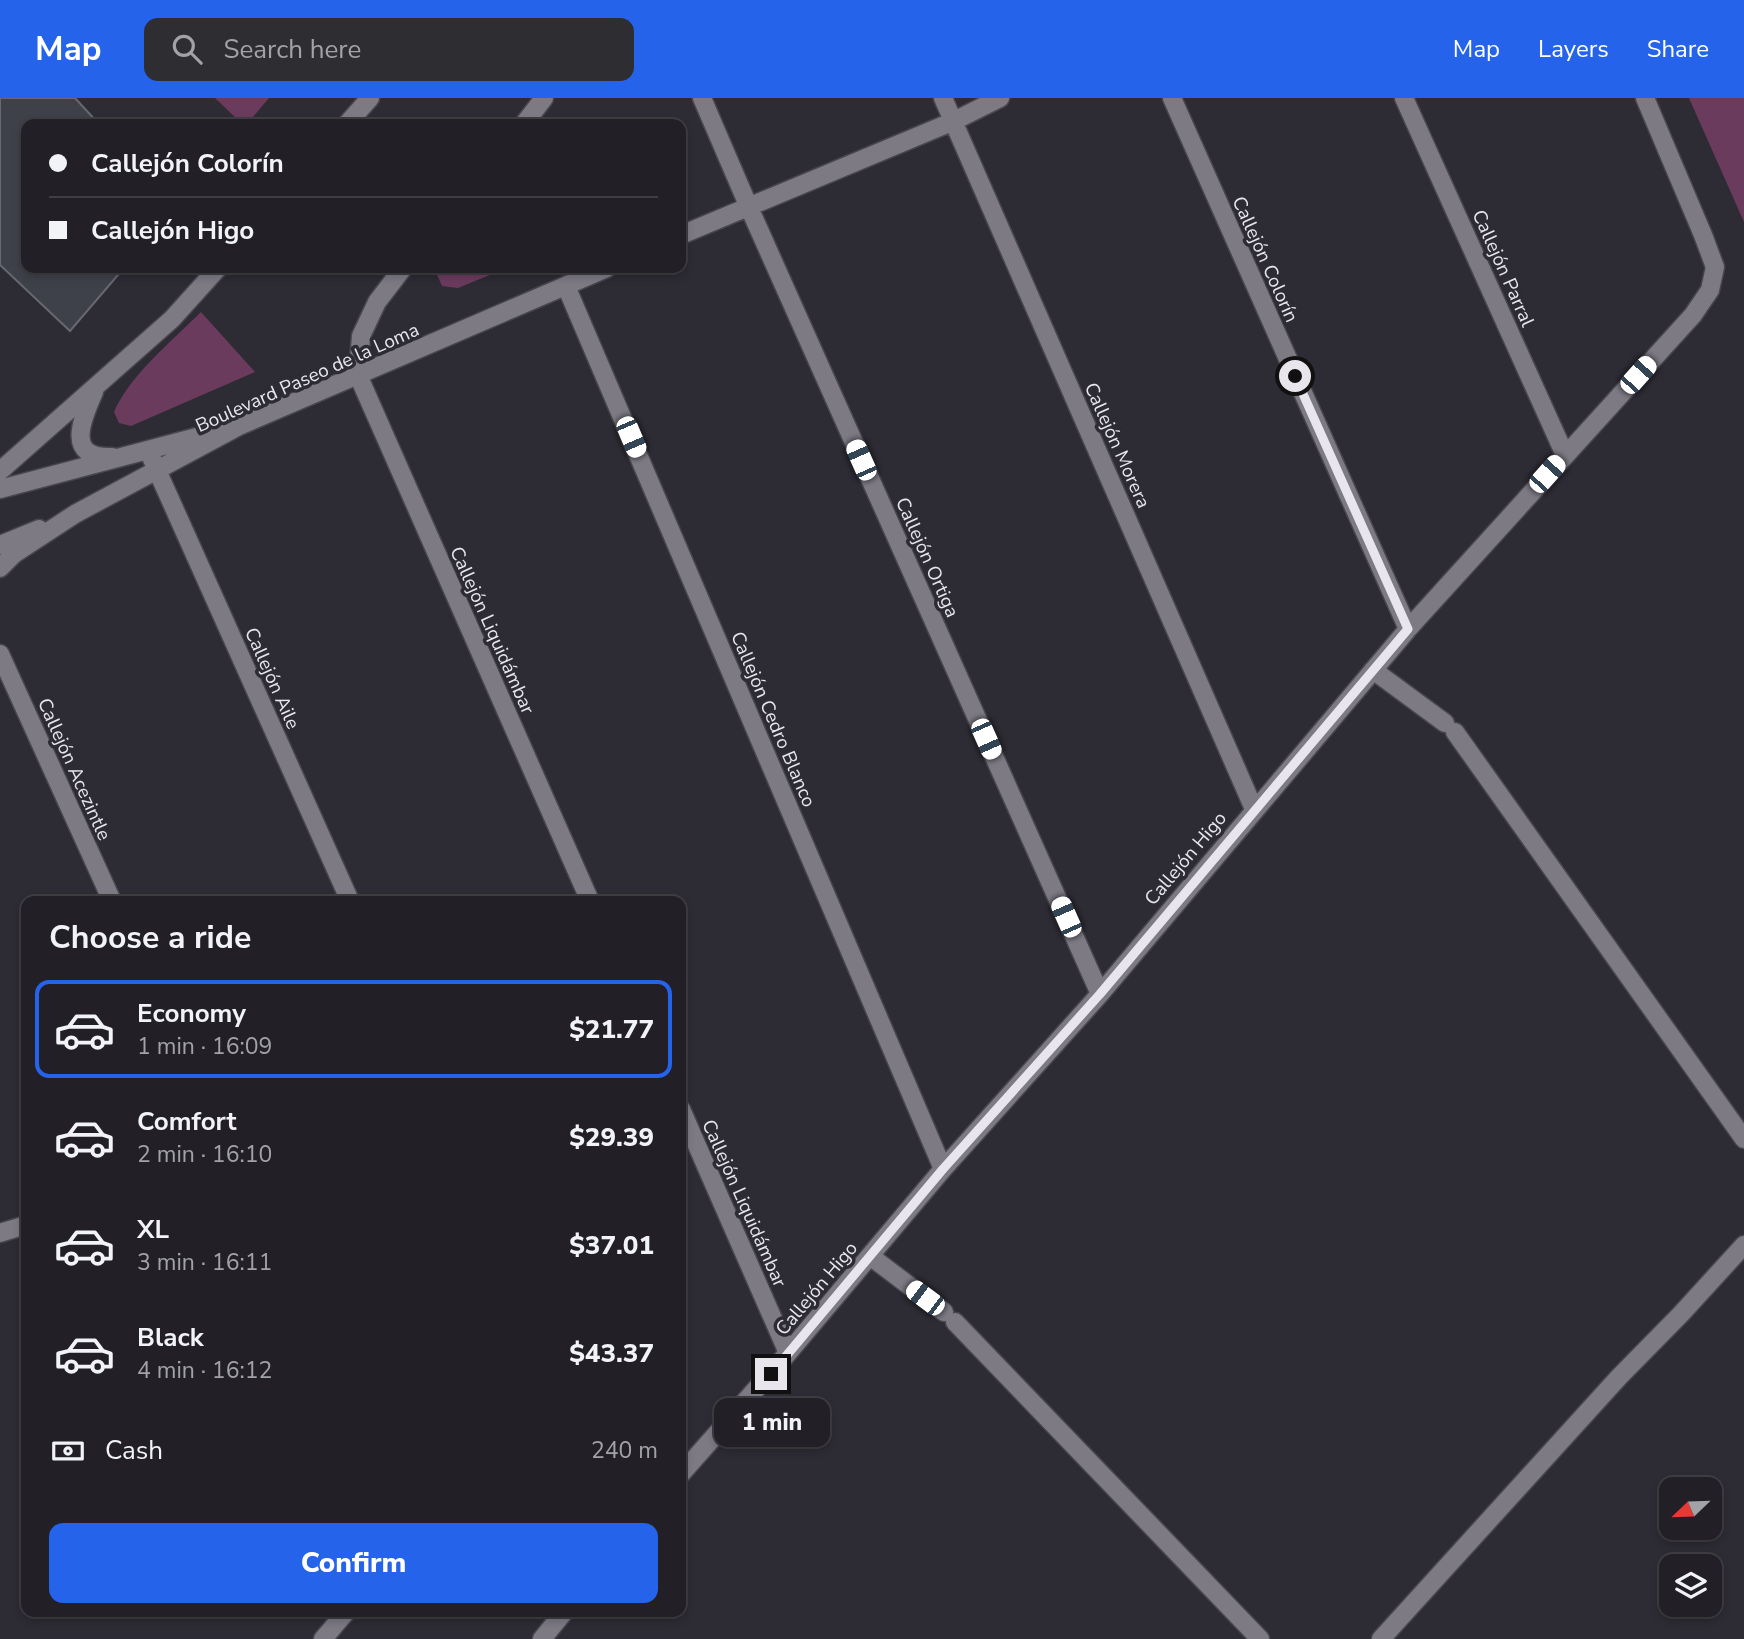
<!DOCTYPE html>
<meta charset="utf-8">
<style>
:root{--surface:#222026;--page:#2e2d32;--text:#f1f3f6;--muted:#a2a3a7;--line:#3f3e43;--accent:#2563eb}
body{margin:0;font-family:"Nunito Sans",sans-serif;background:var(--page);color:var(--text);height:100vh;display:flex;flex-direction:column;font-size:26px;white-space:nowrap}
*{box-sizing:border-box;margin:0}
p{font-size:23px;color:var(--muted)}
.icon{flex:none;width:38px;height:38px;fill:none;stroke:currentColor;stroke-width:2;stroke-linecap:round;stroke-linejoin:round}
.map{position:relative;flex:1;overflow:hidden}
.drawer{position:absolute;left:21px;top:798px;width:665px;height:721px;display:flex;flex-direction:column;background:var(--surface);border-radius:14px;box-shadow:0 4px 10px #0003,0 0 0 2px var(--line)}
.drawer>*{flex:none}
.top-card{position:absolute;left:21px;top:21px;width:665px;height:154px;border-radius:14px;box-shadow:0 4px 10px #0003,0 0 0 2px var(--line);display:grid;align-content:center;height:154px;padding:0 28px;background:var(--surface)}
.needle{width:46px;rotate:247deg}
.fabs{position:absolute;left:1659px;top:1379px;display:grid;gap:14px}
.fabs a{display:grid;place-items:center;width:63px;height:63px;border-radius:14px;background:var(--surface);box-shadow:0 4px 10px #0003,0 0 0 2px var(--line);font-size:35px}
.end{position:absolute;width:32px;height:32px;margin:-16px;border:9px solid #e8e6ec;background:#111;box-shadow:0 0 0 4px #111}
.from{border-radius:50%}
.bubble{position:absolute;height:49px;border-radius:14px;background:var(--surface);box-shadow:0 4px 10px #0003,0 0 0 2px var(--line);font-size:23px;font-weight:800;line-height:49px;text-align:center}
.car{position:absolute;width:21px;height:42px;margin:-21px -10px;border-radius:9px;box-shadow:0 0 5px 2px #0007;background:linear-gradient(#fff 24%,#345 0 40%,#fff 0 76%,#345 0 86%,#fff 0)}
.top-card b{display:flex;align-items:center;gap:24px;height:66px;font-size:26px}
.top-card b+b{border-top:2px solid var(--line)}
.top-card i{width:18px;height:18px;background:var(--text)}
ul{padding:0;list-style:none}
li{display:flex;align-items:center;gap:21px;height:98px;margin:0 14px 10px;padding:0 14px;border:4px solid transparent;border-radius:14px}
li div{flex:1}
li b{display:block;font-size:26px}
li em{font-style:normal;font-weight:800}
li.current{border-color:var(--accent)}
li>.icon{width:63px;height:63px;stroke-width:1.5}
h2{padding:0 28px;font-size:32px;line-height:84px}
.pay{display:flex;align-items:center;gap:18px;height:77px;padding:0 28px;font-size:26px}
.pay p{margin-inline-start:auto}
.primary-button{display:flex;gap:14px;margin-top:auto;padding:14px 28px}
.primary-button a{flex:1;height:80px;border-radius:14px;background:var(--accent);color:#fff;font-size:28px;font-weight:800;line-height:80px;text-align:center}
header{display:flex;align-items:center;gap:42px;box-sizing:border-box;height:98px;padding:0 35px;background:var(--accent);color:#fff}
header strong{font-size:33px}
nav{display:flex;gap:38px;margin-inline-start:auto;font-size:24px}
.search{width:490px;height:63px;background:var(--page);display:flex;align-items:center;gap:18px;box-sizing:border-box;padding:0 24px;border-radius:14px;color:var(--muted);font-size:26px}
.map>svg:first-child{display:block}
.green{fill:#6b3b5e}
.building{fill:#3f414a;stroke:#676872;stroke-width:2}
.lines{fill:none;stroke-linecap:round;stroke-linejoin:round}
.minor-casing{stroke:#48464d;stroke-width:21}
.minor{stroke:#7d7a84;stroke-width:18}
.route{stroke:#e8e6ec;stroke-width:9}
.labels{text-anchor:middle;stroke-width:7;stroke-linejoin:round;paint-order:stroke}
.street-label{font-size:19px;fill:#e8e6ec;stroke:#2d2b33}
</style>
<header>
<strong>Map</strong>
<div class="search"><svg class="icon" aria-label="search" viewBox="0 0 24 24"><circle cx="10" cy="10" r="6"/><path d="M15 15l6 6"/></svg>Search here</div>
<nav><a>Map</a><a>Layers</a><a>Share</a></nav>
</header>
<div class="map">
<svg width="1744" height="1541" viewBox="0 0 1744 1541">
<rect width="100%" height="100%" fill="#2d2b33"/>
<path class="green" d="M 215,0 L 269,0 L 247,26 L 242,26 Z
M 1689,0 L 1744,0 L 1744,124 Z
M 437,170 L 507,170 L 458,190 L 442,188 L 435,172 Z
M 201,214 L 255,274 L 131,328 L 119,325 L 114,314 C 130,277 172,243 201,214 Z"/>
<path class="building" d="M 0,0 L 75,0 L 99,26 L 26,26 L 26,170 L 124,170 L 70,233 L 0,167 Z"/>
<g class="lines">
<defs>
<path id="minor" d="M 702,0 L 748,107 L 1100,896
M 943,0 L 1254,711
M 1172,0 L 1408,531
M 1404,0 L 1565,357
M 347,26 L 370,0
M 524,26 L 544,0
M 681,137 L 954,23 L 1000,0
M 403,170 L 377,204 L 361,238 L 358,277 L 590,803
M 566,188 L 943,1071
M 94,294 C 82,321 64,361 112,359
M 148,352 L 350,803
M 0,373 L 172,221 L 218,170
M 0,391 L 212,335
M 0,447 L 39,431
M 0,470 L 14,456 L 75,416 L 239,328 L 607,170
M 0,556 L 112,803
M 1373,572 L 1445,625
M 1455,634 L 1744,1041
M 681,1011 L 788,1255
M 0,1135 L 26,1127
M 870,1158 L 944,1214
M 955,1224 L 1260,1541
M 681,1376 L 788,1255 L 943,1071 L 1100,896 L 1408,531 L 1693,217 L 1710,192 L 1715,169 L 1703,137 L 1645,0
M 323,1541 L 346,1514
M 542,1541 L 564,1514
M 1381,1541 L 1619,1279 L 1681,1216 L 1744,1147"/>
</defs>
<use href="#minor" class="minor-casing"/>
<use href="#minor" class="minor"/>
</g>
<g class="lines">
<path class="route" d="M 771,1276 L 943,1071 L 1100,896 L 1408,531 L 1295,278"/>
</g>
<g class="labels">
<g class="street-label">
<text transform="translate(1266 161) rotate(66)" y="7">Callejón Colorín</text>
<text transform="translate(1504 170) rotate(66)" y="7">Callejón Parral</text>
<text transform="translate(307 279) rotate(-24)" y="7">Boulevard Paseo de la Loma</text>
<text transform="translate(1118 347) rotate(66)" y="7">Callejón Morera</text>
<text transform="translate(928 459) rotate(66)" y="7">Callejón Ortiga</text>
<text transform="translate(493 532) rotate(66)" y="7">Callejón Liquidámbar</text>
<text transform="translate(273 580) rotate(66)" y="7">Callejón Aile</text>
<text transform="translate(774 621) rotate(67)" y="7">Callejón Cedro Blanco</text>
<text transform="translate(75 671) rotate(66)" y="7">Callejón Acezintle</text>
<text transform="translate(1185 760) rotate(-50)" y="7">Callejón Higo</text>
<text transform="translate(745 1105) rotate(66)" y="7">Callejón Liquidámbar</text>
<text transform="translate(816 1190) rotate(-50)" y="7">Callejón Higo</text>
</g>
</g>
</svg>
<div class="fabs">
<a><svg class="needle" viewBox="-14 -14 28 28"><path d="M0-13l5 13h-10z" fill="#e53935"/><path d="M0 13l5-13h-10z" fill="#a2a3a7"/></svg></a>
<a><svg class="icon" aria-label="layers" viewBox="0 0 24 24"><path d="M12 4l9 5-9 5-9-5zM3 14l9 5 9-5"/></svg></a>
</div>
<i class="end from" style="left:1295px;top:278px"></i>
<i class="end" style="left:771px;top:1276px"></i>
<div class="bubble" style="left:714px;top:1300px;width:116px">1 min</div>
<i class="car" style="left:1638px;top:277px;rotate:42deg"></i>
<i class="car" style="left:631px;top:339px;rotate:157deg"></i>
<i class="car" style="left:861px;top:362px;rotate:336deg"></i>
<i class="car" style="left:1547px;top:376px;rotate:42deg"></i>
<i class="car" style="left:986px;top:641px;rotate:156deg"></i>
<i class="car" style="left:1066px;top:819px;rotate:336deg"></i>
<i class="car" style="left:925px;top:1200px;rotate:307deg"></i>
<div class="top-card">
<b><i class="from"></i>Callejón Colorín</b>
<b><i></i>Callejón Higo</b>
</div>
<section class="drawer">
<h2>Choose a ride</h2>
<ul>
<li class="current"><svg class="icon" aria-label="car" viewBox="0 0 24 24"><path d="M5 17H2v-5l4-1 3-4h7l3 4 3 1v5h-3M9 17h6M6 11h13"/><circle cx="7" cy="17" r="2"/><circle cx="17" cy="17" r="2"/></svg><div><b>Economy</b><p>1 min · 16:09</p></div><em>$21.77</em></li>
<li><svg class="icon" aria-label="car" viewBox="0 0 24 24"><path d="M5 17H2v-5l4-1 3-4h7l3 4 3 1v5h-3M9 17h6M6 11h13"/><circle cx="7" cy="17" r="2"/><circle cx="17" cy="17" r="2"/></svg><div><b>Comfort</b><p>2 min · 16:10</p></div><em>$29.39</em></li>
<li><svg class="icon" aria-label="car" viewBox="0 0 24 24"><path d="M5 17H2v-5l4-1 3-4h7l3 4 3 1v5h-3M9 17h6M6 11h13"/><circle cx="7" cy="17" r="2"/><circle cx="17" cy="17" r="2"/></svg><div><b>XL</b><p>3 min · 16:11</p></div><em>$37.01</em></li>
<li><svg class="icon" aria-label="car" viewBox="0 0 24 24"><path d="M5 17H2v-5l4-1 3-4h7l3 4 3 1v5h-3M9 17h6M6 11h13"/><circle cx="7" cy="17" r="2"/><circle cx="17" cy="17" r="2"/></svg><div><b>Black</b><p>4 min · 16:12</p></div><em>$43.37</em></li>
</ul>
<div class="pay"><svg class="icon" aria-label="cash" viewBox="0 0 24 24"><path d="M3 7h18v10H3z"/><circle cx="12" cy="12" r="2"/></svg>Cash<p>240 m</p></div>
<div class="primary-button"><a>Confirm</a></div>
</section>
</div>
